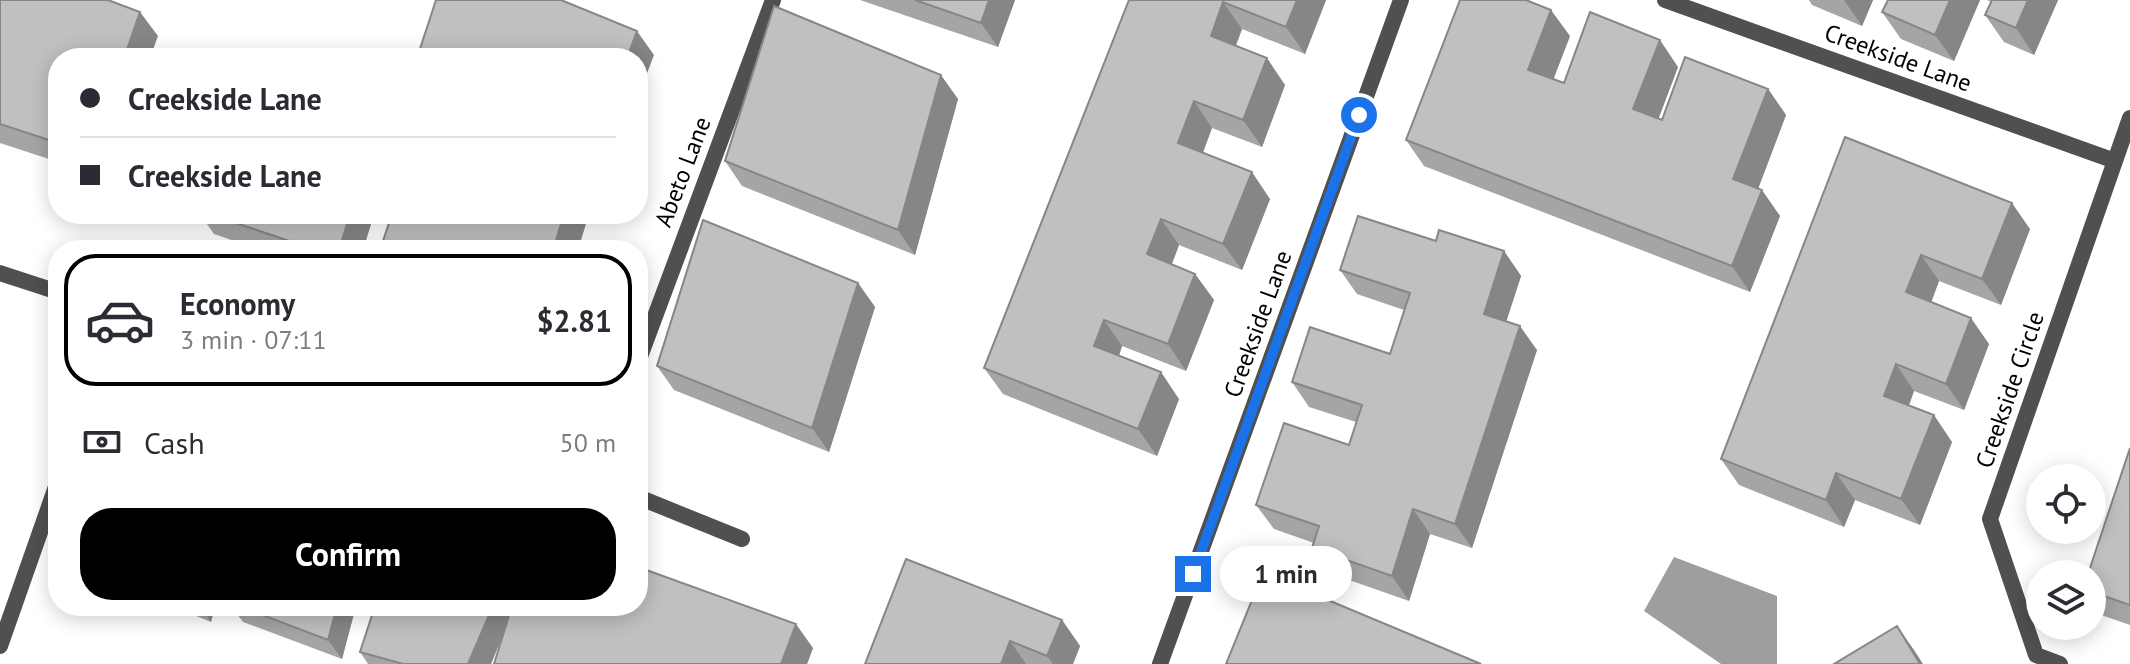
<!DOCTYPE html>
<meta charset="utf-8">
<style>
:root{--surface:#fff;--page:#f2f2f3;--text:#2b2b33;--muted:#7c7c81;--line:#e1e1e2;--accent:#000}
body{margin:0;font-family:"PT Sans",sans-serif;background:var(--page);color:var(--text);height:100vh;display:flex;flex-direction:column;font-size:30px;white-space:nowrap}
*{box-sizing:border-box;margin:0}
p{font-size:26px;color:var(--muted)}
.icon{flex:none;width:44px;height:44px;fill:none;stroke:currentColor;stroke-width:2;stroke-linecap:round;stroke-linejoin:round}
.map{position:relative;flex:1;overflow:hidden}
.side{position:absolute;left:48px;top:240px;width:600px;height:376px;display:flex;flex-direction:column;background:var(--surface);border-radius:32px;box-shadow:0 4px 20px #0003}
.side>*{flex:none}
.top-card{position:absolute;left:48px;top:48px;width:600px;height:176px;border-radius:32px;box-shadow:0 4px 20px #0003;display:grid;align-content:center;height:176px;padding:0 32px;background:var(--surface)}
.buttons{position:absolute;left:2026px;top:464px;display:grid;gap:16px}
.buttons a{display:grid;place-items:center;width:80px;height:80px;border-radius:50%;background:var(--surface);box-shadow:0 4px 20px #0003;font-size:40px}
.end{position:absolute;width:36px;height:36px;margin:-18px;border:10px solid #1a73e8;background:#fff;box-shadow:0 0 0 4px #fff}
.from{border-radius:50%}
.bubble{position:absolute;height:56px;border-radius:28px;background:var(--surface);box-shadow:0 4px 20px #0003;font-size:26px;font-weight:800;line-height:56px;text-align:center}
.top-card b{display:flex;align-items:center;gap:28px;height:76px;font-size:30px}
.top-card b+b{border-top:2px solid var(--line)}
.top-card i{width:20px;height:20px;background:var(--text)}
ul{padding:14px 0 0;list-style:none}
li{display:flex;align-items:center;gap:24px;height:132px;margin:0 16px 12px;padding:0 16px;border:4px solid var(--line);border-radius:32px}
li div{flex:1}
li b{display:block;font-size:30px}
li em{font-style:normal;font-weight:800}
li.selected{border-color:var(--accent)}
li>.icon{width:72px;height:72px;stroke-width:1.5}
.pay{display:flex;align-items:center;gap:20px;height:88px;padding:0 32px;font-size:30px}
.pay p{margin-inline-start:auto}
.button{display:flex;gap:16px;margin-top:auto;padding:16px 32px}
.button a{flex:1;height:92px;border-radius:32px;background:var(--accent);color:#fff;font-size:32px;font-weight:800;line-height:92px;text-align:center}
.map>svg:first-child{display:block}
.water{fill:#9e9e9e}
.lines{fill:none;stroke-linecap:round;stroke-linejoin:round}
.minor{stroke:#505050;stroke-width:16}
.wall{fill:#a5a5a5}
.shaded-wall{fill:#868686}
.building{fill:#c0c0c0;stroke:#868686;stroke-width:2}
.route{stroke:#1a73e8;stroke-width:10}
.labels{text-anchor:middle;stroke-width:8;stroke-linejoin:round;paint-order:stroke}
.street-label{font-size:24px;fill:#000;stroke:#fff}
</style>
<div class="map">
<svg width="2130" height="664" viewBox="0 0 2130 664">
<rect width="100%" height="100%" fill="#fff"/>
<path class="water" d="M 1674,557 L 1777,596 L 1777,664 L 1721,664 L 1644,611 Z"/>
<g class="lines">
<path class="minor" d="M 1665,0 L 2115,161
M 0,273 L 58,292
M 638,362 L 773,0
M 638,497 L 742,539
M 0,646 L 58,481
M 1160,664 L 1401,0
M 2060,664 L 2036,655 L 1990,519 L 2130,118"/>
</g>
<path class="wall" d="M 0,0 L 158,36 L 58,58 L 58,162 L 0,143 Z
M 860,0 L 1015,0 L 998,47 Z
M 1129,0 L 1326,0 L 1305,54 L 1242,29 L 1236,46 L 1285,85 L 1262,147 L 1212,128 L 1203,153 L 1270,199 L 1242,270 L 1179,245 L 1172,264 L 1195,274 L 1214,300 L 1186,371 L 1122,346 L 1119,356 L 1179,399 L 1157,456 L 1003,394 L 984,368 Z
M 1809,0 L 1873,0 L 1862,26 L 1812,5 Z
M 1980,0 L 1954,61 L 1901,39 L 1882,12 Z
M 1987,0 L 2058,0 L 2034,55 L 2004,42 L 1985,15 L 1991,2 Z
M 1570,36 L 1553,79 L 1564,83 L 1678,67 L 1658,119 L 1662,120 L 1768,89 L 1786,115 L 1758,188 L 1780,216 L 1750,292 L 1424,166 L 1406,140 Z
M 958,99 L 915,255 L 742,186 L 725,161 Z
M 1845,137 L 2030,229 L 2001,305 L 1939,281 L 1931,302 L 1989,344 L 1964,410 L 1914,391 L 1909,406 L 1952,442 L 1920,525 L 1855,500 L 1844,527 L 1739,485 L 1721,459 Z
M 200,214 L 374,214 L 363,250 L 260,250 L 214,234 Z
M 1436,241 L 1504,251 L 1521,276 L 1506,321 L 1537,350 L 1472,548 L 1430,534 L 1409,601 L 1329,573 L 1312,548 L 1314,543 L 1274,529 L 1256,505 L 1349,445 L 1356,422 L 1309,407 L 1292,382 L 1390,354 L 1404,310 L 1357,294 L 1340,270 Z
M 858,283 L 875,307 L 829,452 L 674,390 L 657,366 Z
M 2130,448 L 2130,625 L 2101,615 L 2092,602 L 2092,574 Z
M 172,606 L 215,606 L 211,622 Z
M 231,606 L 356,606 L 342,659 L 243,622 Z
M 375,606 L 813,648 L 807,664 L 494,664 L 503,634 L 491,664 L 368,664 L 360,652 Z
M 1062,620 L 1080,646 L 1073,664 L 865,664 Z"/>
<path class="shaded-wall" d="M 989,0 L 1015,0 L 998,47 L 981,23 Z
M 1297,0 L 1326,0 L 1305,54 L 1286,27 Z
M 1844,0 L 1873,0 L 1862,26 Z
M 1950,0 L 1980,0 L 1954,61 L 1935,35 Z
M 2028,0 L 2058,0 L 2034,55 L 2016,28 Z
M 1223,2 L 1242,29 L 1229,62 L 1211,36 Z
M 1551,10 L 1570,36 L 1547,96 L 1528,70 Z
M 140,12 L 158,36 L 150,58 L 124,58 Z
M 637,31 L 654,55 L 638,97 L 638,58 L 627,58 Z
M 1660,40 L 1678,67 L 1652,136 L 1633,109 Z
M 1267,58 L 1285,85 L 1262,147 L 1243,120 Z
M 941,75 L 958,99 L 915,255 L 898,230 Z
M 1768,89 L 1786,115 L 1752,205 L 1733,179 Z
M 1194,101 L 1212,128 L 1196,170 L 1178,143 Z
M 1252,172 L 1270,199 L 1242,270 L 1223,244 Z
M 1762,190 L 1780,216 L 1750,292 L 1732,266 Z
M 2012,203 L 2030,229 L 2001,305 L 1982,279 Z
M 350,214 L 374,214 L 363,250 L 339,250 Z
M 564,214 L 589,214 L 578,250 L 553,250 Z
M 1161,219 L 1179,245 L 1165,281 L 1147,254 Z
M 1504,251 L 1521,276 L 1501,338 L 1484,314 Z
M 1921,255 L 1939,281 L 1925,319 L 1906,292 Z
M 1195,274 L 1214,300 L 1186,371 L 1168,344 Z
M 858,283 L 875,307 L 829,452 L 812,428 Z
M 1971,318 L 1989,344 L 1964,410 L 1946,384 Z
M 1104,320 L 1122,346 L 1113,373 L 1094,346 Z
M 1520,326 L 1537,350 L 1472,548 L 1455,524 Z
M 1896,364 L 1914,391 L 1902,422 L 1884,396 Z
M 1161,372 L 1179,399 L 1157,456 L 1138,429 Z
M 1934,415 L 1952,442 L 1920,525 L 1901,499 Z
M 1836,473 L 1855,500 L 1844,527 L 1826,500 Z
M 1413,509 L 1430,534 L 1409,601 L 1392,576 Z
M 200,606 L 215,606 L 211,622 Z
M 337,606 L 356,606 L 342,659 L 328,640 Z
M 493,606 L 515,606 L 491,664 L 468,664 Z
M 1062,620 L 1080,646 L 1073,664 L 1053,664 L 1047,656 Z
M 796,624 L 813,648 L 807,664 L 781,664 Z
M 1897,626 L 1914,650 L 1923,664 L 1920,664 Z
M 1010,641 L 1026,664 L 1001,664 Z"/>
<path class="building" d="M 0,0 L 108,0 L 140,12 L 124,58 L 58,58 L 58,143 L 0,124 Z
M 436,0 L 561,0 L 637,31 L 627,58 L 417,58 Z
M 915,0 L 989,0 L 981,23 Z
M 1129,0 L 1297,0 L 1286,27 L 1223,2 L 1211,36 L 1267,58 L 1243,120 L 1194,101 L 1178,143 L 1252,172 L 1223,244 L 1161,219 L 1147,254 L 1195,274 L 1168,344 L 1104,320 L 1094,346 L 1161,372 L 1138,429 L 984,368 Z
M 1460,0 L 1526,0 L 1551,10 L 1528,70 L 1564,83 L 1590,12 L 1660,40 L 1633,109 L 1662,120 L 1685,57 L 1768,89 L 1733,179 L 1762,190 L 1732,266 L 1406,140 Z
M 1888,0 L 1950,0 L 1935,35 L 1882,12 Z
M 1992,0 L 2028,0 L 2016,28 L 1985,15 Z
M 774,6 L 941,75 L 898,230 L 725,161 Z
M 1845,137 L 2012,203 L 1982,279 L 1921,255 L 1906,292 L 1971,318 L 1946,384 L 1896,364 L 1884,396 L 1934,415 L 1901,499 L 1836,473 L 1826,500 L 1721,459 Z
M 209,214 L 350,214 L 339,250 L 316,250 Z
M 392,214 L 564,214 L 553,250 L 380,250 Z
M 1358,216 L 1436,241 L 1439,230 L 1504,251 L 1484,314 L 1520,326 L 1455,524 L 1413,509 L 1392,576 L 1312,548 L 1319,526 L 1256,505 L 1284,423 L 1349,445 L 1362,405 L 1292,382 L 1310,327 L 1390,354 L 1410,293 L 1340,270 Z
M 703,220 L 858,283 L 812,428 L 657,366 Z
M 2130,448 L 2130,605 L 2092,592 L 2092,574 L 2088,574 Z
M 906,559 L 1062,620 L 1047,656 L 1010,641 L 1001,664 L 865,664 Z
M 638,567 L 796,624 L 781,664 L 494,664 L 512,606 L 638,606 Z
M 1263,573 L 1481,664 L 1226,664 Z
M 239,606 L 337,606 L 328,640 Z
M 375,606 L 493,606 L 468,664 L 403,664 L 360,652 Z
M 1897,626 L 1920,664 L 1834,664 Z"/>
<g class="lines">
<path class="route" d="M 1193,574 L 1359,115"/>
</g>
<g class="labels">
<g class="street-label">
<text transform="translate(1898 58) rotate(20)" y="8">Creekside Lane</text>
<text transform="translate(683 172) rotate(-69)" y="8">Abeto Lane</text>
<text transform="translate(1258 324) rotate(-70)" y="8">Creekside Lane</text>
<text transform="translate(2010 390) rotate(-71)" y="8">Creekside Circle</text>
</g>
</g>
</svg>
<div class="buttons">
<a><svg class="icon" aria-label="locate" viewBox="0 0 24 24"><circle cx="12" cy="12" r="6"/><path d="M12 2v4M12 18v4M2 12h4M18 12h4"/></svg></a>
<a><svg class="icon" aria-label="layers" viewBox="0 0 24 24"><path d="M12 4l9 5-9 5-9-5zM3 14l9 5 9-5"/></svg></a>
</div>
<i class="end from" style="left:1359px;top:115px"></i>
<i class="end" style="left:1193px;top:574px"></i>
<div class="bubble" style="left:1220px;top:546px;width:132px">1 min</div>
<div class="top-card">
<b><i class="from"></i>Creekside Lane</b>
<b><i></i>Creekside Lane</b>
</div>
<section class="side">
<ul>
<li class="selected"><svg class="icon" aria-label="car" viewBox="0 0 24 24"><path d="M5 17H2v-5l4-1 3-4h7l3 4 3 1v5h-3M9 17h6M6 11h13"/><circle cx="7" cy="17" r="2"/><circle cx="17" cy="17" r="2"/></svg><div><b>Economy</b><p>3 min · 07:11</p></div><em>$2.81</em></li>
</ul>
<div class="pay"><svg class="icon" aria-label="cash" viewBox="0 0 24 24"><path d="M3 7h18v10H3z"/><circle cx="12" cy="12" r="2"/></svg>Cash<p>50 m</p></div>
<div class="button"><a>Confirm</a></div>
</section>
</div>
